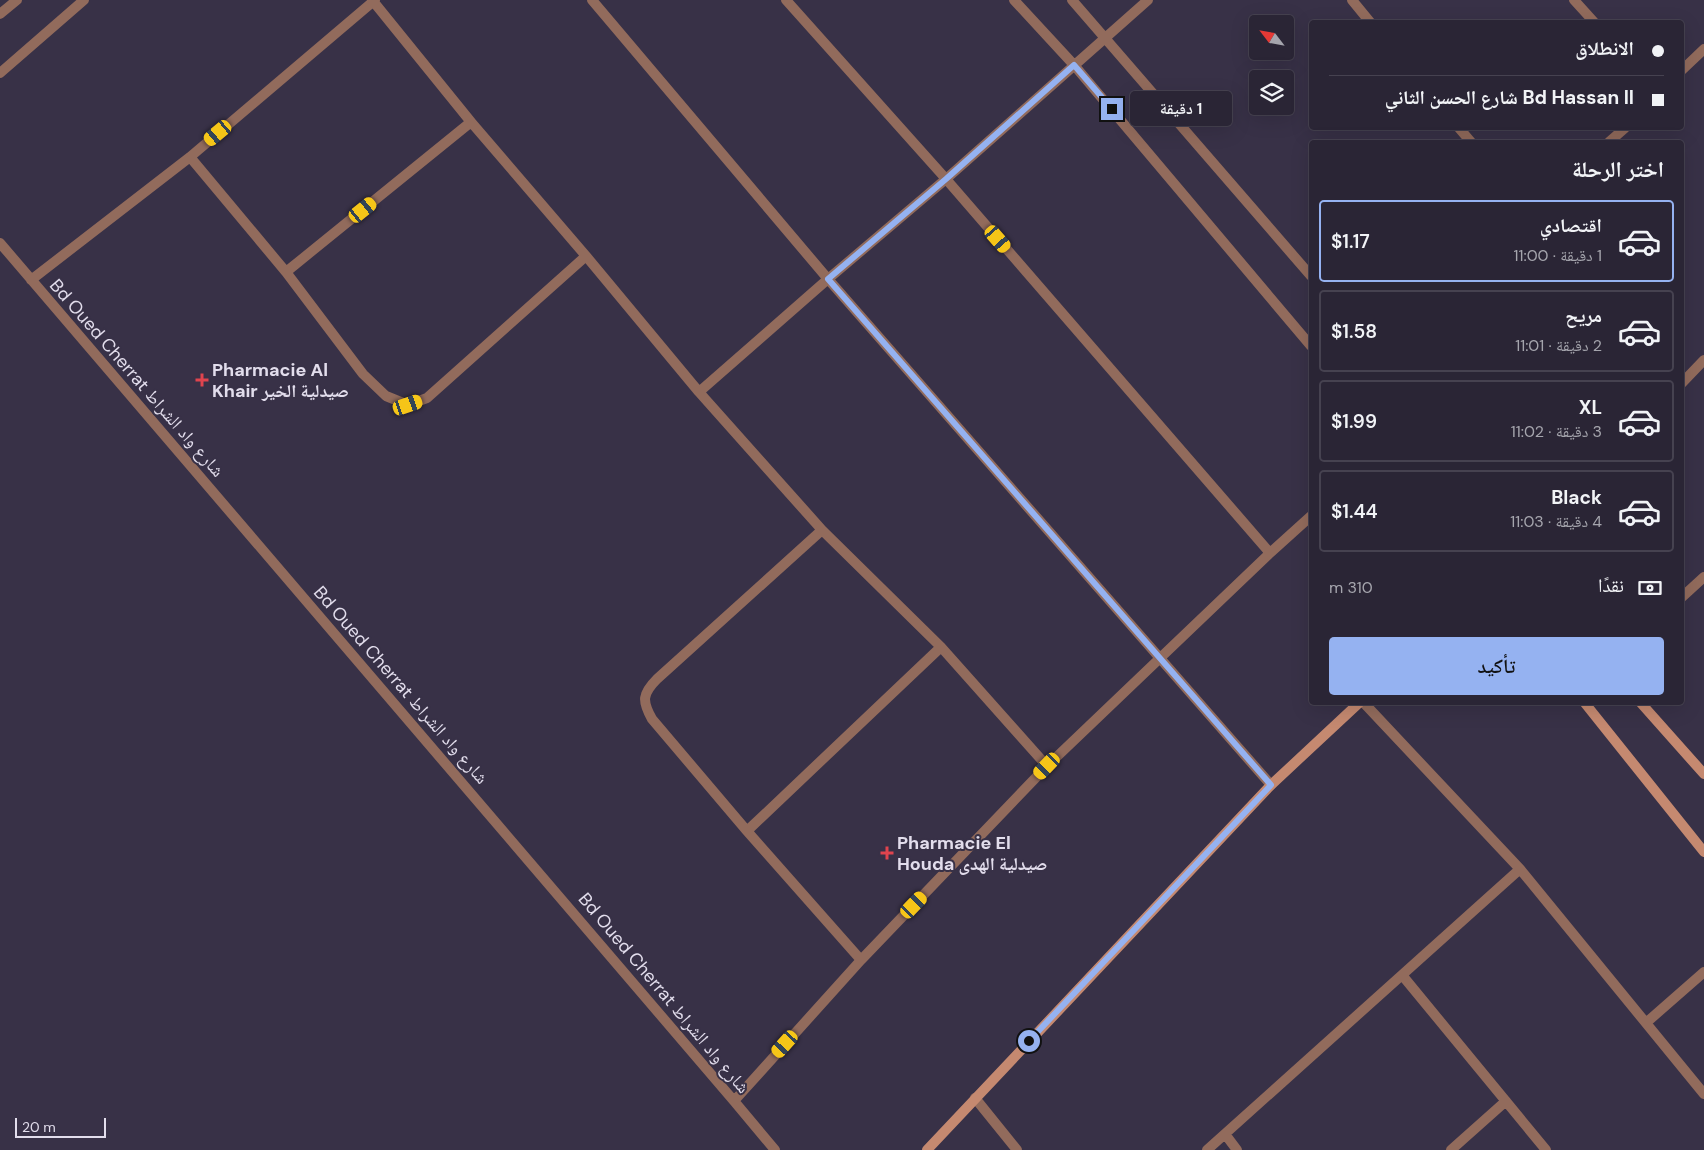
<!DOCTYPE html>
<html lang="ar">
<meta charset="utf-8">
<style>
:root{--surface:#2a2535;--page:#322d3d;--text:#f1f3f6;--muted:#a5a5ad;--line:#464250;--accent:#95b2f1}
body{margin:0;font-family:"DM Sans","Noto Naskh Arabic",sans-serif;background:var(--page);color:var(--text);direction:rtl;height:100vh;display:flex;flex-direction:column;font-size:19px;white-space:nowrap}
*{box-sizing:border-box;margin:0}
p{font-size:16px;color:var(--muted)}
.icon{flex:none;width:28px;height:28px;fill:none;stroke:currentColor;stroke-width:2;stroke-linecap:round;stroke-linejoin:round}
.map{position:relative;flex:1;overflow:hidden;direction:ltr}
.sheet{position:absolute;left:1309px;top:140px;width:375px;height:565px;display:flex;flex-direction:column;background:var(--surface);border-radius:5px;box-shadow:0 5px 20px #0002,0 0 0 1px var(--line);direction:rtl}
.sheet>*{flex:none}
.banner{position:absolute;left:1309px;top:20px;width:375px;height:110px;border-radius:5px;box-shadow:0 5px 20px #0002,0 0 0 1px var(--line);direction:rtl;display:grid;align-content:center;height:110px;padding:0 20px;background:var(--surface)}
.needle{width:32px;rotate:301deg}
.fabs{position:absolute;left:1249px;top:15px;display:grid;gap:10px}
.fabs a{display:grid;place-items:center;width:45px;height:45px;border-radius:5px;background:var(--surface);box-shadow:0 5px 20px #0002,0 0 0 1px var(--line);font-size:25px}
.scale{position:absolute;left:15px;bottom:12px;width:91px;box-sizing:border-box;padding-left:5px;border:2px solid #e2ddec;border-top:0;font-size:14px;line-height:18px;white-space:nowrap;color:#e2ddec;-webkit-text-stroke:4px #383147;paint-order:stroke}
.end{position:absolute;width:22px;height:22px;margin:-11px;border:6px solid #95b2f1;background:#111;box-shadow:0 0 0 2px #111}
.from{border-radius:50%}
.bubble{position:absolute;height:35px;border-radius:5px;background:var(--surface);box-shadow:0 5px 20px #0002,0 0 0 1px var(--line);font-size:16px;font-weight:600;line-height:35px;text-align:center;direction:rtl}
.car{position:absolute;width:15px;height:30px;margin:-15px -8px;border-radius:6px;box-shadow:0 0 4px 1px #0007;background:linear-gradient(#f5c518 24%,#345 0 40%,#f5c518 0 76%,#345 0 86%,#f5c518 0)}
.banner b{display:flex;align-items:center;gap:18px;height:48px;font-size:19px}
.banner b+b{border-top:1px solid var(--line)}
.banner i{width:12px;height:12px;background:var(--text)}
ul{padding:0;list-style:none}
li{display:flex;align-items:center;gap:15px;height:82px;margin:0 10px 8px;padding:0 10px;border:2px solid var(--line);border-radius:5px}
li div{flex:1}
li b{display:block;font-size:19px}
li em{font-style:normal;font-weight:600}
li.on{border-color:var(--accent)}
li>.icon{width:45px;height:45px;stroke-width:1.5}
h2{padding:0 20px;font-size:22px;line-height:60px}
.pay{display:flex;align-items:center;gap:12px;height:55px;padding:0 20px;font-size:19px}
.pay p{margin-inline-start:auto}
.button{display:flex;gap:10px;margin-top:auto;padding:10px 20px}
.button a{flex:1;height:58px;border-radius:5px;background:var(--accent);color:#111;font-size:20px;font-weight:600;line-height:58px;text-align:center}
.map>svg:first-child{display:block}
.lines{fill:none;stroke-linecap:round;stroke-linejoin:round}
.street{stroke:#926b5c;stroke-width:10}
.secondary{stroke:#c58970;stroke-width:10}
.route{stroke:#95b2f1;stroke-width:6}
.health-dot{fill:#e0444e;stroke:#383147;stroke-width:2}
.labels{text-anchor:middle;stroke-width:4;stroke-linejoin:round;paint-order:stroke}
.poi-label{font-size:18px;font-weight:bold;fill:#e2ddec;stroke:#383147;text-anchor:start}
.street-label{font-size:18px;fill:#e2ddec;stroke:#383147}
</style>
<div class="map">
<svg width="1704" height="1150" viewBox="0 0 1704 1150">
<rect width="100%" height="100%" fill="#383147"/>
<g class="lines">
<path class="street" d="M 592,0 L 828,279 L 1271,785
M 786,0 L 946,179 L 1270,553
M 1014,0 L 1074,65 L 1311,346
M 1072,0 L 1311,276
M 1352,0 L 1370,22
M 1574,0 L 1594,22
M 373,1 L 471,122 L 586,256 L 699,392 L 822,530 L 941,647 L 1047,766
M 0,14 L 17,0
M 1681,71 L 1704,49
M 0,73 L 84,0
M 1459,128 L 1471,142
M 1609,142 L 1625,128
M 190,157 L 286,272 L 363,374 L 386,396 L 408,405 L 427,398 L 586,256
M 0,243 L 734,1101 L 775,1150
M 286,272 L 471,122
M 31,280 L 190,157 L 375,0
M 1681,384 L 1704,360
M 699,392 L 828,279 L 946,179 L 1148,0
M 822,530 L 657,679 C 642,694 642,701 652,719 L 747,831 L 861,960
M 1681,598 L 1704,577
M 1363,702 L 1520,869 L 1704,1094
M 747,831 L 941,647
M 1402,975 L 1546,1150
M 1647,1022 L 1704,972
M 975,1098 L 1017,1150
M 734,1101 L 861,960 L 1047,766 L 1270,553 L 1311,516
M 1225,1134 L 1237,1150
M 1207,1150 L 1520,869
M 1451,1150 L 1506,1101"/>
<path class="secondary" d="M 1584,702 L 1704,852
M 1640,702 L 1704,774
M 927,1150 L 1271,785 L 1360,702"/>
</g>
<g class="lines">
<path class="route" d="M 1029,1041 L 1271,785 L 828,279 L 946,179 L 1074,65 L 1112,109"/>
</g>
<g class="health-dot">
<path d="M199.5 372.5h5v5h5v5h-5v5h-5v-5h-5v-5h5z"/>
<path d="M884.5 845.5h5v5h5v5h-5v5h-5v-5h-5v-5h5z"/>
</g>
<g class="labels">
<g class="poi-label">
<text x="212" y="376">Pharmacie Al<tspan x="212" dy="21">Khair صيدلية الخير</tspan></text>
<text x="897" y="849">Pharmacie El<tspan x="897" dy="21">Houda صيدلية الهدى</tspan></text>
</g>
<g class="street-label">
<text transform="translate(137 378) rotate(49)" y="6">Bd Oued Cherrat شارع واد الشراط</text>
<text transform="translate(401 685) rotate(49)" y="6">Bd Oued Cherrat شارع واد الشراط</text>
<text transform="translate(664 993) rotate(50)" y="6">Bd Oued Cherrat شارع واد الشراط</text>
</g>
</g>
</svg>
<div class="fabs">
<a><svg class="needle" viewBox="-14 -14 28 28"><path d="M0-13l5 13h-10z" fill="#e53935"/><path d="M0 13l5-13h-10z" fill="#a5a5ad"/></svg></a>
<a><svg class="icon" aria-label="layers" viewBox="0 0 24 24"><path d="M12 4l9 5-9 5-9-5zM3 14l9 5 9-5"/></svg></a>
</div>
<div class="scale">20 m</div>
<i class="end from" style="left:1029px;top:1041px"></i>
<i class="end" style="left:1112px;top:109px"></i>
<div class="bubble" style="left:1130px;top:91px;width:102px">1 دقيقة</div>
<i class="car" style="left:218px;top:133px;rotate:230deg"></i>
<i class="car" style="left:363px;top:210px;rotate:51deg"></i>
<i class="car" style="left:998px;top:239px;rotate:139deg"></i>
<i class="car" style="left:408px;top:405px;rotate:71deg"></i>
<i class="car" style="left:1047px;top:766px;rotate:224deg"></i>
<i class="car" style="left:914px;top:905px;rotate:44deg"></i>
<i class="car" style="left:785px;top:1044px;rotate:222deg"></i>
<div class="banner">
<b><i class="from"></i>الانطلاق</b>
<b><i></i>Bd Hassan II شارع الحسن الثاني</b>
</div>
<section class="sheet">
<h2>اختر الرحلة</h2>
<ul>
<li class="on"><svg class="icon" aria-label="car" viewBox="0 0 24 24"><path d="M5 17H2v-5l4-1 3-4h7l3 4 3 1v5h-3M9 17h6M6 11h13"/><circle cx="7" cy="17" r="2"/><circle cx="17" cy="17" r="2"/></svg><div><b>اقتصادي</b><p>1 دقيقة · 11:00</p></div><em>$1.17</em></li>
<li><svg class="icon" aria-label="car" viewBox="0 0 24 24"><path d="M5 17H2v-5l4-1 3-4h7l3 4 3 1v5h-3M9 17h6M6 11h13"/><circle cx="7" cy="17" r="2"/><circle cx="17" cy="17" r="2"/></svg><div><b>مريح</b><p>2 دقيقة · 11:01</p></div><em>$1.58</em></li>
<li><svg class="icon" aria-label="car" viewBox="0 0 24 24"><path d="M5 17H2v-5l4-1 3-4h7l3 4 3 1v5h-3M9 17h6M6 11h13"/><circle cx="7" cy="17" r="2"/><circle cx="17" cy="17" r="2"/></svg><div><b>XL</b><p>3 دقيقة · 11:02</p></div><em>$1.99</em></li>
<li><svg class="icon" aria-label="car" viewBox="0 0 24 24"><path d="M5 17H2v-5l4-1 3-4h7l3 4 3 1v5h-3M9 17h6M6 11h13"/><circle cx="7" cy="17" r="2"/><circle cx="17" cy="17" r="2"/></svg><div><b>Black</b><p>4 دقيقة · 11:03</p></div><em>$1.44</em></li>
</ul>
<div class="pay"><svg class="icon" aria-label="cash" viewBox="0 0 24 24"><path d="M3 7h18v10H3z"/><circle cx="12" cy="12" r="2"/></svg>نقدًا<p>310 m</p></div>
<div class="button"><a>تأكيد</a></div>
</section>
</div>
